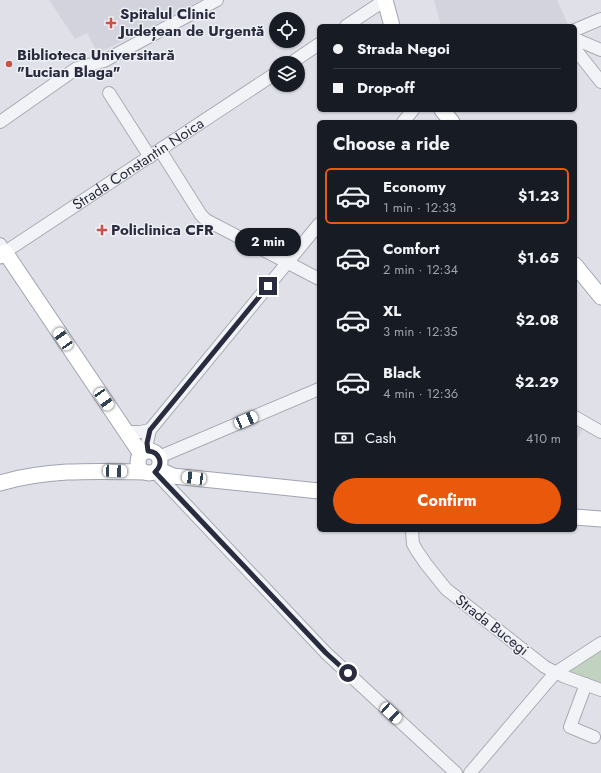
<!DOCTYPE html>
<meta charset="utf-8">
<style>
:root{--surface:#171b24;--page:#242831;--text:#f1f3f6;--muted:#9ea1a6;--line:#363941;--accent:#ea580c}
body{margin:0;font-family:Jost,sans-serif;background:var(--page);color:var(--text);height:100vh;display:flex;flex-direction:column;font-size:15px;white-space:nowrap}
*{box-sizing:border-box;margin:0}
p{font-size:13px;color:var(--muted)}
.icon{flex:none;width:22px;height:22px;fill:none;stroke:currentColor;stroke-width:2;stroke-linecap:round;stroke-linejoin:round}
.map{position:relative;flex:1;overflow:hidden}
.panel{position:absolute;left:317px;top:120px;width:260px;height:412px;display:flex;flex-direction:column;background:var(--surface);border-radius:6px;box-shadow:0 1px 3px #0004}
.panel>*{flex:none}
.banner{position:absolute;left:317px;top:24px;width:260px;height:88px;border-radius:6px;box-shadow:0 1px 3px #0004;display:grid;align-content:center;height:88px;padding:0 16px;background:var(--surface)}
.fabs{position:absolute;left:269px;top:12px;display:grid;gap:8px}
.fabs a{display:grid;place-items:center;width:36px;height:36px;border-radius:50%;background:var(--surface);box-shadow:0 1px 3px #0004;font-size:20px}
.end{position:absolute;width:18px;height:18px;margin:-9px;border:5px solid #292c3f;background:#fff;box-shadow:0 0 0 2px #fff}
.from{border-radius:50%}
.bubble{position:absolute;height:28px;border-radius:14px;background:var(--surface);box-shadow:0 1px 3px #0004;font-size:13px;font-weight:700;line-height:28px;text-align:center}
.car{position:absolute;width:12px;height:24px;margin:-12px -6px;border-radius:5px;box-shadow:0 0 3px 1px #0007;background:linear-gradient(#fff 24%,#345 0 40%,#fff 0 76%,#345 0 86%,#fff 0)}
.banner b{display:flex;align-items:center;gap:14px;height:38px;font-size:15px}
.banner b+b{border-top:1px solid var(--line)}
.banner i{width:10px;height:10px;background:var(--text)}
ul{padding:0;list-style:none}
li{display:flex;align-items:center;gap:12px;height:56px;margin:0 8px 6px;padding:0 8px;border:2px solid transparent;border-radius:6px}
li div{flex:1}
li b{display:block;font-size:15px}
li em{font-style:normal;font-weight:700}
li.selected{border-color:var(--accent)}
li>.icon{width:36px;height:36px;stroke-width:1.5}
h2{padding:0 16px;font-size:18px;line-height:48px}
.pay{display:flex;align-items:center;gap:10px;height:44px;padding:0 16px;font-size:15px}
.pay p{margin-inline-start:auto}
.primary-button{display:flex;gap:8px;margin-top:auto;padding:8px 16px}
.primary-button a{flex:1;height:46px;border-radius:24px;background:var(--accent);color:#fff;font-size:16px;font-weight:700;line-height:46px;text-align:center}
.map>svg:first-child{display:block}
.built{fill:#d2d3dd}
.green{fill:#c1d2c1}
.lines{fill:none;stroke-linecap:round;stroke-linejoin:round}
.minor-casing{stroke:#a9abb5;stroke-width:14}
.major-casing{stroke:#9fa3b4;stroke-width:17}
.minor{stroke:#f2f3f7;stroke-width:12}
.major{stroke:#fff;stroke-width:15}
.route{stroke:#292c3f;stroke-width:5}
.poi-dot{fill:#ca5248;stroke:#eff0f6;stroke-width:1.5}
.labels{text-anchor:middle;stroke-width:3;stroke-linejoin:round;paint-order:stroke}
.poi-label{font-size:15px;font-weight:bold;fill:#292c3f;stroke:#eff0f6;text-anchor:start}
.street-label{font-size:15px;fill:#292c3f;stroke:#eff0f6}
</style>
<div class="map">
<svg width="601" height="773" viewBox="0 0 601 773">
<rect width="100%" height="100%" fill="#e0e1e8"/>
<path class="built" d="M 49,0 L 201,0 L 139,33 L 98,53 L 87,33 L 75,39 Z
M 434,0 L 557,0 L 568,24 L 564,26 L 441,26 Z
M 575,424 L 583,429 L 575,444 Z"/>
<path class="green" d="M 601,651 L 601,683 L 571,674 L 571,669 Z"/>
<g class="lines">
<defs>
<g id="minor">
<path d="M 346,26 L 385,0"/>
<path d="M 575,30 L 601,19"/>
<path d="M 575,39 L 601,50"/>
<path d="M 575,49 L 601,82"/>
<path d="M 291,63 L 319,44"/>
<path d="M 109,93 L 150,157"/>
<path d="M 0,122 L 77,68 L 104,61 L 217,0"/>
<path d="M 403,122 L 413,110"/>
<path d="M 160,150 L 201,215 L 206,220 L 319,279"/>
<path id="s1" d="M 0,244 L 5,252 L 276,73"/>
<path d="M 575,417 L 601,432"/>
<path d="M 126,432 L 140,432 L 150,430"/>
<path d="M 148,451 L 147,443 L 150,430 L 319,224"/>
<path d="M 159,457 L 319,389"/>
<path d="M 155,472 L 326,653 L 456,773"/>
<path d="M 412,530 L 413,544 L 417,551 L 426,564 L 446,589 L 545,667 L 563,676 L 601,690"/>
<path d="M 586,684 L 570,727 L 594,737"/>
<path d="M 470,773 L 555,673 L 601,643"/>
</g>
<path id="major" d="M 385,0 L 392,26
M 442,110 L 452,122
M 0,256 L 5,252 L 141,454
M 575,265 L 601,297
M138 462a11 11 0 1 1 22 0a11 11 0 1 1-22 0Z
M 158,469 L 173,476 L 319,491
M 0,483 C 48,469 95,471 144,472
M 575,517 L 601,519"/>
</defs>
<use href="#minor" class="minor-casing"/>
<use href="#major" class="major-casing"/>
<use href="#minor" class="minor"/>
<use href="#major" class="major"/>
</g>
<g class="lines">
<path class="route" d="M 268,286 L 150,430 L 147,443 L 148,451 C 160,452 164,464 155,472 L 326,653 L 348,673"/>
</g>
<g class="poi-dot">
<path d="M109 17h4v4h4v4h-4v4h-4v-4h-4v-4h4z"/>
<circle cx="9" cy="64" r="4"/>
<path d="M100 224h4v4h4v4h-4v4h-4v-4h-4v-4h4z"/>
</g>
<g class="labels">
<g class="poi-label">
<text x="120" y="19">Spitalul Clinic<tspan x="120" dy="17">Județean de Urgentă</tspan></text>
<text x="17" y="60">Biblioteca Universitară<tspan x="17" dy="17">"Lucian Blaga"</tspan></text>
<text x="111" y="235">Policlinica CFR</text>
</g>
<g class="street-label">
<text dy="5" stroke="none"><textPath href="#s1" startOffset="169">Strada Constantin Noica</textPath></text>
<text transform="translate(492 625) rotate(38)" y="5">Strada Bucegi</text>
</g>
</g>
</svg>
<div class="fabs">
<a><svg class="icon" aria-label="locate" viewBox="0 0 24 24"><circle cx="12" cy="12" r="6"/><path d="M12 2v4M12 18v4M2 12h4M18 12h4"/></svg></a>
<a><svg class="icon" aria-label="layers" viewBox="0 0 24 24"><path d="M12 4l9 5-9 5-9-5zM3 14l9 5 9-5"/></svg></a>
</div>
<i class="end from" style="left:348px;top:673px"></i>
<i class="end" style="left:268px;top:286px"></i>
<div class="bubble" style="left:235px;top:228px;width:66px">2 min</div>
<i class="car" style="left:63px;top:339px;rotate:326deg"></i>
<i class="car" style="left:104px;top:399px;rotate:146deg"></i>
<i class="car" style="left:246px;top:420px;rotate:67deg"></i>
<i class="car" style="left:115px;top:471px;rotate:92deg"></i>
<i class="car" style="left:194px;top:478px;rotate:277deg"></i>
<i class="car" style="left:391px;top:713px;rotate:133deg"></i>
<div class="banner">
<b><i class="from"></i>Strada Negoi</b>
<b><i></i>Drop-off</b>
</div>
<section class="panel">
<h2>Choose a ride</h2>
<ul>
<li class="selected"><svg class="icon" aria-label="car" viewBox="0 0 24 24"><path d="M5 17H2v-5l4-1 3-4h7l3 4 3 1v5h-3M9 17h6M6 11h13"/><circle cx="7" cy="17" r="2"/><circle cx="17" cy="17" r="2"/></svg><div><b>Economy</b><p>1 min · 12:33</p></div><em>$1.23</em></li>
<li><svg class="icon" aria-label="car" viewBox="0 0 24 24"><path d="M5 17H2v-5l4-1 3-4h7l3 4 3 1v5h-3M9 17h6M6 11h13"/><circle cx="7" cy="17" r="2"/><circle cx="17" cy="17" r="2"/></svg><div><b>Comfort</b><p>2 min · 12:34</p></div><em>$1.65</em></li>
<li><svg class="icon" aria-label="car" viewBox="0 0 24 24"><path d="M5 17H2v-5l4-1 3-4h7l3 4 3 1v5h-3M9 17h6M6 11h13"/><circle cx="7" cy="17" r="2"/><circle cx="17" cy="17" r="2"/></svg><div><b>XL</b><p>3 min · 12:35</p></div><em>$2.08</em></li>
<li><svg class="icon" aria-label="car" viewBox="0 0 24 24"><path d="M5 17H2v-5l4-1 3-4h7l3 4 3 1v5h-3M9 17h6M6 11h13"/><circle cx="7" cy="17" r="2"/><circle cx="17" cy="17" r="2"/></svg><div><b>Black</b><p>4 min · 12:36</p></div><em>$2.29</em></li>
</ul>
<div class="pay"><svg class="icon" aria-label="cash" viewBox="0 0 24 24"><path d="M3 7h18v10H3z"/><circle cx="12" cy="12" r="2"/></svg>Cash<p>410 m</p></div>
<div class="primary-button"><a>Confirm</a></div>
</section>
</div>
